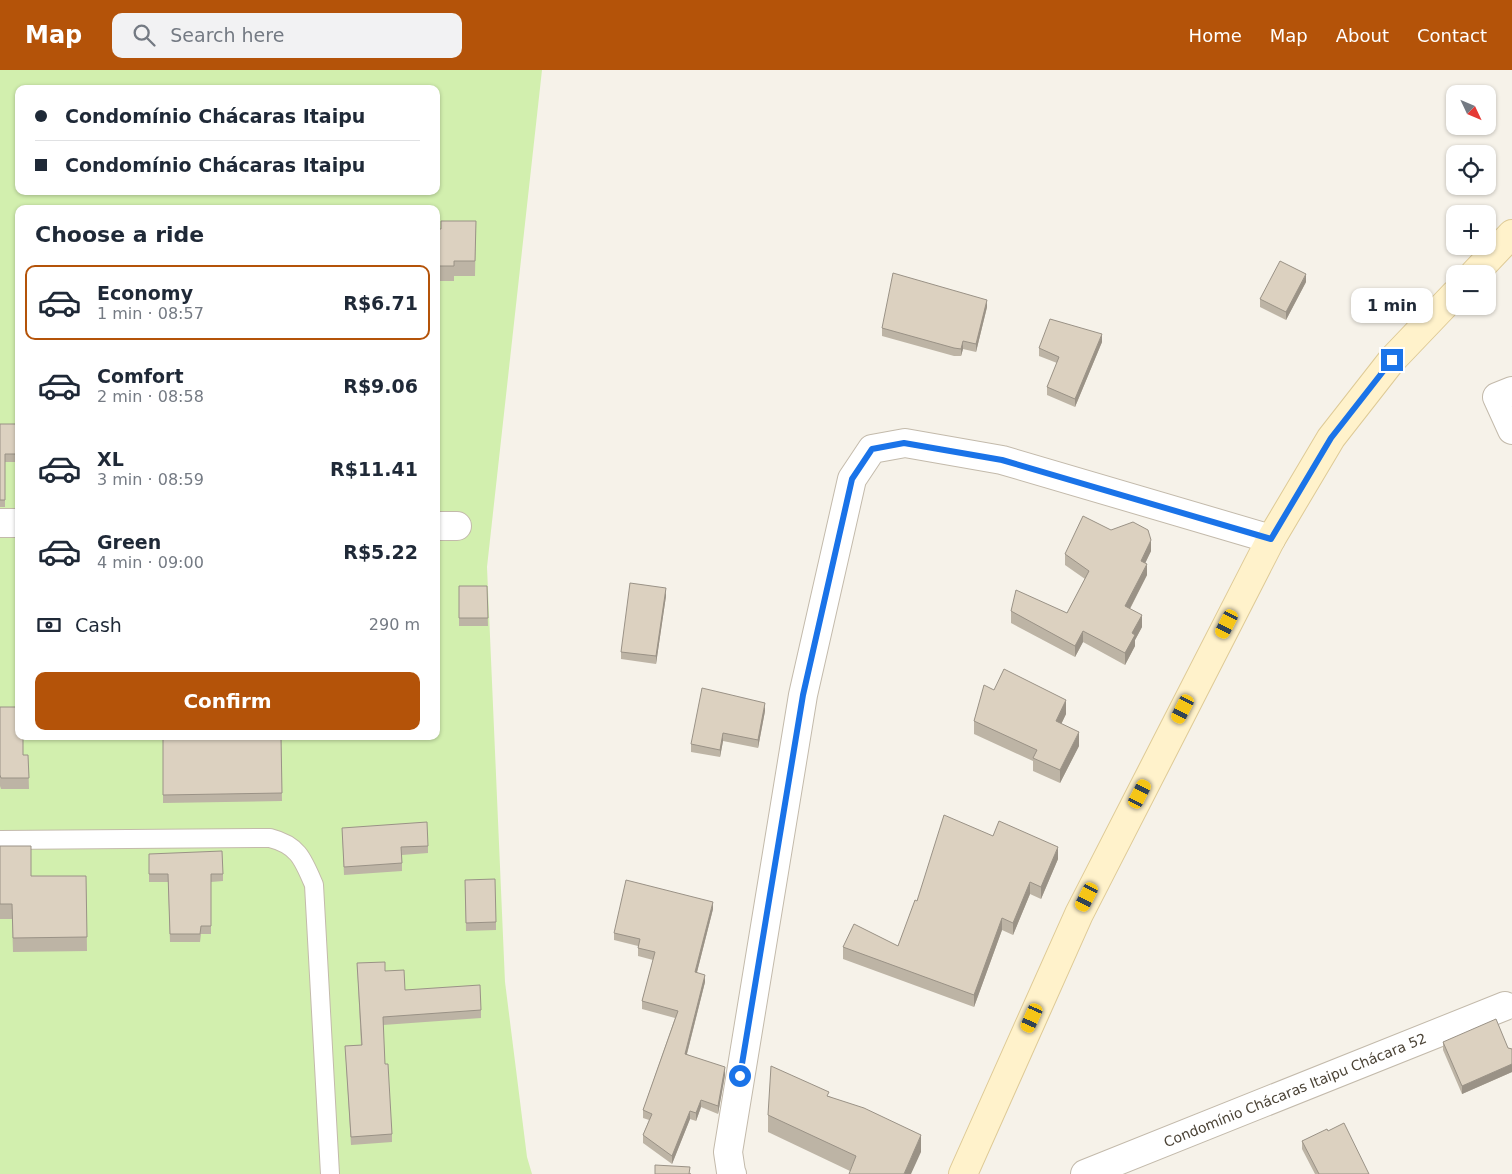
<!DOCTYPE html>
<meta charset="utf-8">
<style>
:root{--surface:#fff;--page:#f2f2f3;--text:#1f2937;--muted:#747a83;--line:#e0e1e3;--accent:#b45309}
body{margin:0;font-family:"DejaVu Sans",sans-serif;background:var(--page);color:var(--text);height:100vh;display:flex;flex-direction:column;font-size:19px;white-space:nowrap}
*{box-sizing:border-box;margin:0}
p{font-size:16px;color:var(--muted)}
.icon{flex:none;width:28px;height:28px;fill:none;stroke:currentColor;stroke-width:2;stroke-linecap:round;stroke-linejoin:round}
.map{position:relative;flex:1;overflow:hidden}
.side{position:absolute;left:15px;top:135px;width:425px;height:535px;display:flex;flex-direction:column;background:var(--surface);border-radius:10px;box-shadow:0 1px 4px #0004}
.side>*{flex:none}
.top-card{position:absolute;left:15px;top:15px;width:425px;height:110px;border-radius:10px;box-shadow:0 1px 4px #0004;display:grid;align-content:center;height:110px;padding:0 20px;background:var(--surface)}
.needle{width:32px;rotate:134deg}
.controls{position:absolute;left:1446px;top:15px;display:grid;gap:10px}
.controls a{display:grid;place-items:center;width:50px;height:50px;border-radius:10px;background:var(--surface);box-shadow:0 1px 4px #0004;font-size:25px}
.end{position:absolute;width:22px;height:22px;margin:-11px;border:6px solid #1a73e8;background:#fff;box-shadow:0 0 0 2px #fff}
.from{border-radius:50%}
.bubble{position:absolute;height:35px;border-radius:10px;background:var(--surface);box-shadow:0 1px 4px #0004;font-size:16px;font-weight:700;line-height:35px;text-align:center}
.car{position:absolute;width:15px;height:30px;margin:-15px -8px;border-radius:6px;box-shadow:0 0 4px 1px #0007;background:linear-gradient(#f5c518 24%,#345 0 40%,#f5c518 0 76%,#345 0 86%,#f5c518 0)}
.top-card b{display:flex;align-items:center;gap:18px;height:48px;font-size:19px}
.top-card b+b{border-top:1px solid var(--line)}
.top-card i{width:12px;height:12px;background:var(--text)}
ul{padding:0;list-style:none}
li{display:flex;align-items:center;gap:15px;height:75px;margin:0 10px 8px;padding:0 10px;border:2px solid transparent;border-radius:10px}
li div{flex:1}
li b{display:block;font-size:19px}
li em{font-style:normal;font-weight:700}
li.current{border-color:var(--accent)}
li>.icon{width:45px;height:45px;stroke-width:1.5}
h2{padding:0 20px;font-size:22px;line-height:60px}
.pay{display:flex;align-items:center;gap:12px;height:55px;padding:0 20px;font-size:19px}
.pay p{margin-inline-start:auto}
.cta{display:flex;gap:10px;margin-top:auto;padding:10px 20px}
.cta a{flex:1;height:58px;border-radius:10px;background:var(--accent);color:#fff;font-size:20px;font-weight:700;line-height:58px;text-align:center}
header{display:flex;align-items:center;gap:30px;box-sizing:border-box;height:70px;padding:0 25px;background:var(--accent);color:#fff}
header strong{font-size:24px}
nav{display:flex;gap:28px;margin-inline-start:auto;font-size:18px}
.search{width:350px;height:45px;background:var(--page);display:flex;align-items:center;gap:12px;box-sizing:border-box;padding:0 18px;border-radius:10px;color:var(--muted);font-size:19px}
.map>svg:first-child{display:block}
.green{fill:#d2efae;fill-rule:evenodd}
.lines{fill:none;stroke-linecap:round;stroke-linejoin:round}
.lane-casing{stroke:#c3baab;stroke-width:20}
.street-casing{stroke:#c3baab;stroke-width:30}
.secondary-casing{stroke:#deca96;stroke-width:30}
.lane{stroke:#fff;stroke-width:18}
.street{stroke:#fff;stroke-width:28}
.secondary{stroke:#fff2cb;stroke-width:28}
.wall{fill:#bdb4a5}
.shaded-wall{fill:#9a9286}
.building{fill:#dcd1c0;stroke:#9a9286}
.route{stroke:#1a73e8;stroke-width:6}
.labels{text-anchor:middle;stroke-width:4;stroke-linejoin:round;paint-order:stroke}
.street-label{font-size:14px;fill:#4b4336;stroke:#fff}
</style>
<header>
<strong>Map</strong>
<div class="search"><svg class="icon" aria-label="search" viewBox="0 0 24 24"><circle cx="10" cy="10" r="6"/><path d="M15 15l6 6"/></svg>Search here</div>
<nav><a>Home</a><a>Map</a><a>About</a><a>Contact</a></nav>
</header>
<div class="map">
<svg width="1512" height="1104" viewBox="0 0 1512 1104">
<rect width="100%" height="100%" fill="#f6f2e9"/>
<path class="green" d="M 0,0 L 542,0 L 487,497 L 505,912 L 527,1087 L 532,1104 L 0,1104 ZM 19,19 L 436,19 L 436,121 L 19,121 ZM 19,139 L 436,139 L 436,666 L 19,666 Z"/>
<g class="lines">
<defs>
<path id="lane" d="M 0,770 L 270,768 C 298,775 303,789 314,815 L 330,1104"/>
<path id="street" d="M 1512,321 L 1497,327 L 1512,360
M 0,453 L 19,453
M 436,456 L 457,456
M 732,1104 L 731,1102 L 728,1082 L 803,625 L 852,409 L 872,379 L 905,373 L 1002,390 L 1271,469
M 1085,1104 L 1505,936"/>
<path id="secondary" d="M 1474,204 L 1512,164
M 963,1104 L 1079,844 L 1271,469 L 1331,368 L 1392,290 L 1455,224"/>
</defs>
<use href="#lane" class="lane-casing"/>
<use href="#street" class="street-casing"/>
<use href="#secondary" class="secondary-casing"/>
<use href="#lane" class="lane"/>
<use href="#street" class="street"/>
<use href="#secondary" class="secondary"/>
</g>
<path class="wall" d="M 476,151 L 475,206 L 454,206 L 454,211 L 436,211 L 436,159 L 441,159 Z
M 1306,212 L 1286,250 L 1260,237 L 1260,229 Z
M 987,237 L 976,282 L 963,279 L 961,286 L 954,286 L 882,266 L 882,258 Z
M 1102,272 L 1075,337 L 1047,325 L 1047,317 L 1057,293 L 1039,286 L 1039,278 Z
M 0,354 L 19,354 L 19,392 L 5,392 L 5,437 L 0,437 Z
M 1151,481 L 1145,493 L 1147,505 L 1130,539 L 1142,557 L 1135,570 L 1135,576 L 1125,595 L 1083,572 L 1075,587 L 1011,553 L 1011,541 L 1067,543 L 1085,509 L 1065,495 L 1065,484 Z
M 459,516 L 487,516 L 488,556 L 459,556 Z
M 666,526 L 656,594 L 621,589 L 621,582 Z
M 994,620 L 1066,644 L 1061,654 L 1079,676 L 1060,713 L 1033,701 L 1033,691 L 974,664 L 974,651 Z
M 0,637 L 23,685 L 28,685 L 29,719 L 1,719 L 0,716 Z
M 765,641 L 758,678 L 723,671 L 720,687 L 691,682 L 691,674 Z
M 163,667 L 281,667 L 282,731 L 163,733 Z
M 342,758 L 428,776 L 428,783 L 402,785 L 402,801 L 344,805 Z
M 993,766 L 1058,789 L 1041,829 L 1030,824 L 1013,865 L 1002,860 L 974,937 L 843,889 L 843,877 L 898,876 L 917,831 Z
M 0,776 L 31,806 L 86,806 L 87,881 L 13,882 L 12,849 L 0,849 Z
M 149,784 L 223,804 L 223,811 L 211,812 L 211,864 L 201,864 L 200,872 L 170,872 L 168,812 L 149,812 Z
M 465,810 L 496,852 L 496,860 L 466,861 Z
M 713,839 L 697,902 L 705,912 L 687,984 L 725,1005 L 718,1044 L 701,1037 L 696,1051 L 690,1049 L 672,1094 L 643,1073 L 643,1065 L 649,1050 L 643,1048 L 643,1040 L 675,948 L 642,939 L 642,931 L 653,890 L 638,886 L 638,876 L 614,870 L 614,863 Z
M 357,893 L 385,901 L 405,920 L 481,940 L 481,948 L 383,955 L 385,994 L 392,1064 L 392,1072 L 351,1075 L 345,976 L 361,975 Z
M 1443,972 L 1508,978 L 1512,979 L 1512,1002 L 1462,1024 L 1443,980 Z
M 829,1026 L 921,1082 L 850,1101 L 768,1062 L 768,1045 Z
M 1328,1061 L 1369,1104 L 1315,1104 L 1302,1079 L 1302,1071 Z"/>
<path class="shaded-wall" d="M 1306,204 L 1306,212 L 1286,250 L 1286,242 Z
M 987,230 L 987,237 L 976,282 L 976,274 Z
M 1102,264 L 1102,272 L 1075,337 L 1075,329 Z
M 963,271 L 963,279 L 961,286 L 961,279 Z
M 1151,470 L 1151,481 L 1141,502 L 1141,491 Z
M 1147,494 L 1147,505 L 1125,548 L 1125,536 Z
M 666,518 L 666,526 L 656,594 L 656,586 Z
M 1142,545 L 1142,557 L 1135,570 L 1135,576 L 1125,595 L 1125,583 L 1132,563 Z
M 1083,561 L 1083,572 L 1075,587 L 1075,576 Z
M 1066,630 L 1066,644 L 1056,665 L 1056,651 Z
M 765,633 L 765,641 L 758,678 L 758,670 Z
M 1079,662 L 1079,676 L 1060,713 L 1060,700 Z
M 723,663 L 723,671 L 720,687 L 720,680 Z
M 1058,777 L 1058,789 L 1041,829 L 1041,817 Z
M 1030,812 L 1030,824 L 1013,865 L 1013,853 Z
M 713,832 L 713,839 L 695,910 L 695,902 Z
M 1002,848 L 1002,860 L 974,937 L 974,925 Z
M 705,905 L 705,912 L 685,991 L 685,984 Z
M 1512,994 L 1512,1002 L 1462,1024 L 1462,1016 Z
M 725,997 L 725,1005 L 718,1044 L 718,1036 Z
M 701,1030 L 701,1037 L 696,1051 L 696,1043 Z
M 690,1041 L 690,1049 L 672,1094 L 672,1086 Z
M 921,1065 L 921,1082 L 911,1104 L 904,1104 Z"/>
<path class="building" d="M 441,151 L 476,151 L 475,191 L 454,191 L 454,196 L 436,196 L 436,159 L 441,159 Z
M 1280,191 L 1306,204 L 1286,242 L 1260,229 Z
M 893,203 L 987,230 L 976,274 L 963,271 L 961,279 L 954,278 L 882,258 Z
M 1050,249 L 1102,264 L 1075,329 L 1047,317 L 1059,287 L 1039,278 Z
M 0,354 L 19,354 L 19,384 L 5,384 L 5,430 L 0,430 Z
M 1083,446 L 1111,460 L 1133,452 L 1148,460 L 1151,470 L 1141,491 L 1147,494 L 1125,536 L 1142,545 L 1132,563 L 1135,565 L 1125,583 L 1083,561 L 1075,576 L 1011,541 L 1016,520 L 1067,543 L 1089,501 L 1065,484 Z
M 630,513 L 666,518 L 656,586 L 621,582 Z
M 459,516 L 487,516 L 488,548 L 459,548 Z
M 1004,599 L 1066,630 L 1056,651 L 1079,662 L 1060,700 L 1033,688 L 1037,680 L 974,651 L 984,615 L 994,620 Z
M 702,618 L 765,633 L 758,670 L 723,663 L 720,680 L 691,674 Z
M 0,637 L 19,637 L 19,666 L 23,666 L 23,685 L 28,685 L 29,708 L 1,708 L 0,705 Z
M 163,667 L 281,667 L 282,723 L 163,725 Z
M 944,745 L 993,766 L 999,751 L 1058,777 L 1041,817 L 1030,812 L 1013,853 L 1002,848 L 974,925 L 843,877 L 854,854 L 898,876 L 915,830 L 917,831 Z
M 427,752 L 428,776 L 401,777 L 402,793 L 344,797 L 342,758 Z
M 0,776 L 31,776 L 31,806 L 86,806 L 87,867 L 13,868 L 12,834 L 0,834 Z
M 222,781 L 223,804 L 211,804 L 211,856 L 201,856 L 200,864 L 170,864 L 168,804 L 149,804 L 149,784 Z
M 495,809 L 496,852 L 466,853 L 465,810 Z
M 626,810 L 713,832 L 695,902 L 705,905 L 685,984 L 725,997 L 718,1036 L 701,1030 L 696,1043 L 690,1041 L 672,1086 L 643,1065 L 652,1044 L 643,1040 L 678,941 L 642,931 L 655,882 L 638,878 L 640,869 L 614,863 Z
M 385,892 L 385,901 L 404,900 L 405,920 L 480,915 L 481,940 L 383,947 L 385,994 L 388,994 L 392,1064 L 351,1067 L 345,976 L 362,975 L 357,893 Z
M 1496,949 L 1508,978 L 1512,979 L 1512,994 L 1462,1016 L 1443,972 Z
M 771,996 L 829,1022 L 827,1026 L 864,1038 L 921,1065 L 904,1104 L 849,1104 L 856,1086 L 768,1045 Z
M 1344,1053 L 1369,1104 L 1319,1104 L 1302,1071 L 1327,1059 L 1328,1061 Z
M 655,1095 L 690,1097 L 689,1104 L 691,1104 L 655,1104 Z"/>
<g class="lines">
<path class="route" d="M 740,1006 L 803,625 L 852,409 L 872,379 L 904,373 L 1002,390 L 1271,469 L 1331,368 L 1392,290"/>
</g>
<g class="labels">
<g class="street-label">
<text transform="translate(1295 1020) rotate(-22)" y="5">Condomínio Chácaras Itaipu Chácara 52</text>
</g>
</g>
</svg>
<div class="controls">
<a><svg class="needle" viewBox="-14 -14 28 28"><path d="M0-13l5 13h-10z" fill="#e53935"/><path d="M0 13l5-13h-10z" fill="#747a83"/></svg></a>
<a><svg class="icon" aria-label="locate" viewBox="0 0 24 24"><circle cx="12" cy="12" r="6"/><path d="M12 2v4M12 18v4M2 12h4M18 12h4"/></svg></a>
<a>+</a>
<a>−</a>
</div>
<i class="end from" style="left:740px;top:1006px"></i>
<i class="end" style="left:1392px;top:290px"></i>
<div class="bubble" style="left:1351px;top:218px;width:82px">1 min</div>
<i class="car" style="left:1227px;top:554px;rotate:207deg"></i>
<i class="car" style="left:1183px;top:639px;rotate:207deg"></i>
<i class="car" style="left:1140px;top:724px;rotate:27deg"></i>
<i class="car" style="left:1087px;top:827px;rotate:207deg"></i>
<i class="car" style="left:1032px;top:948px;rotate:204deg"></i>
<div class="top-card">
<b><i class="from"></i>Condomínio Chácaras Itaipu</b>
<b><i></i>Condomínio Chácaras Itaipu</b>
</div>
<section class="side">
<h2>Choose a ride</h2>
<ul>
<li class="current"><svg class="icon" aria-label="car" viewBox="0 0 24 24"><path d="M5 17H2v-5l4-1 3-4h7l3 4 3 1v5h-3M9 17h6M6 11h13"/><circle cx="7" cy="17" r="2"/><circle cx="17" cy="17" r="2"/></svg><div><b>Economy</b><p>1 min · 08:57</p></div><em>R$6.71</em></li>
<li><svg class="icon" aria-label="car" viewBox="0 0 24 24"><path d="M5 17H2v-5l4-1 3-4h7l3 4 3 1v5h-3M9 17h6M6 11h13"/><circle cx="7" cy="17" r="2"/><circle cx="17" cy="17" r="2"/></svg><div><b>Comfort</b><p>2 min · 08:58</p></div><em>R$9.06</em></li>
<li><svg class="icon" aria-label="car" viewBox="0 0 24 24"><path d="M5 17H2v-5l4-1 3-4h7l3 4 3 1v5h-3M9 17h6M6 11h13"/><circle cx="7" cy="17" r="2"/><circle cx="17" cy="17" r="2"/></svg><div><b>XL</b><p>3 min · 08:59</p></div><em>R$11.41</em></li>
<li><svg class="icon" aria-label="car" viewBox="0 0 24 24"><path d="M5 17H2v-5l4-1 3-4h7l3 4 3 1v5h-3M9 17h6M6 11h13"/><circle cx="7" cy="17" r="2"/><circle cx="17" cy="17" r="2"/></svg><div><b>Green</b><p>4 min · 09:00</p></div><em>R$5.22</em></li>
</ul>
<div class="pay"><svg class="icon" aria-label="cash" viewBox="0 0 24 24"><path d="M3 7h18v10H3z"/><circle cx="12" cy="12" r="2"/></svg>Cash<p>290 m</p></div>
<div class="cta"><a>Confirm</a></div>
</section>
</div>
